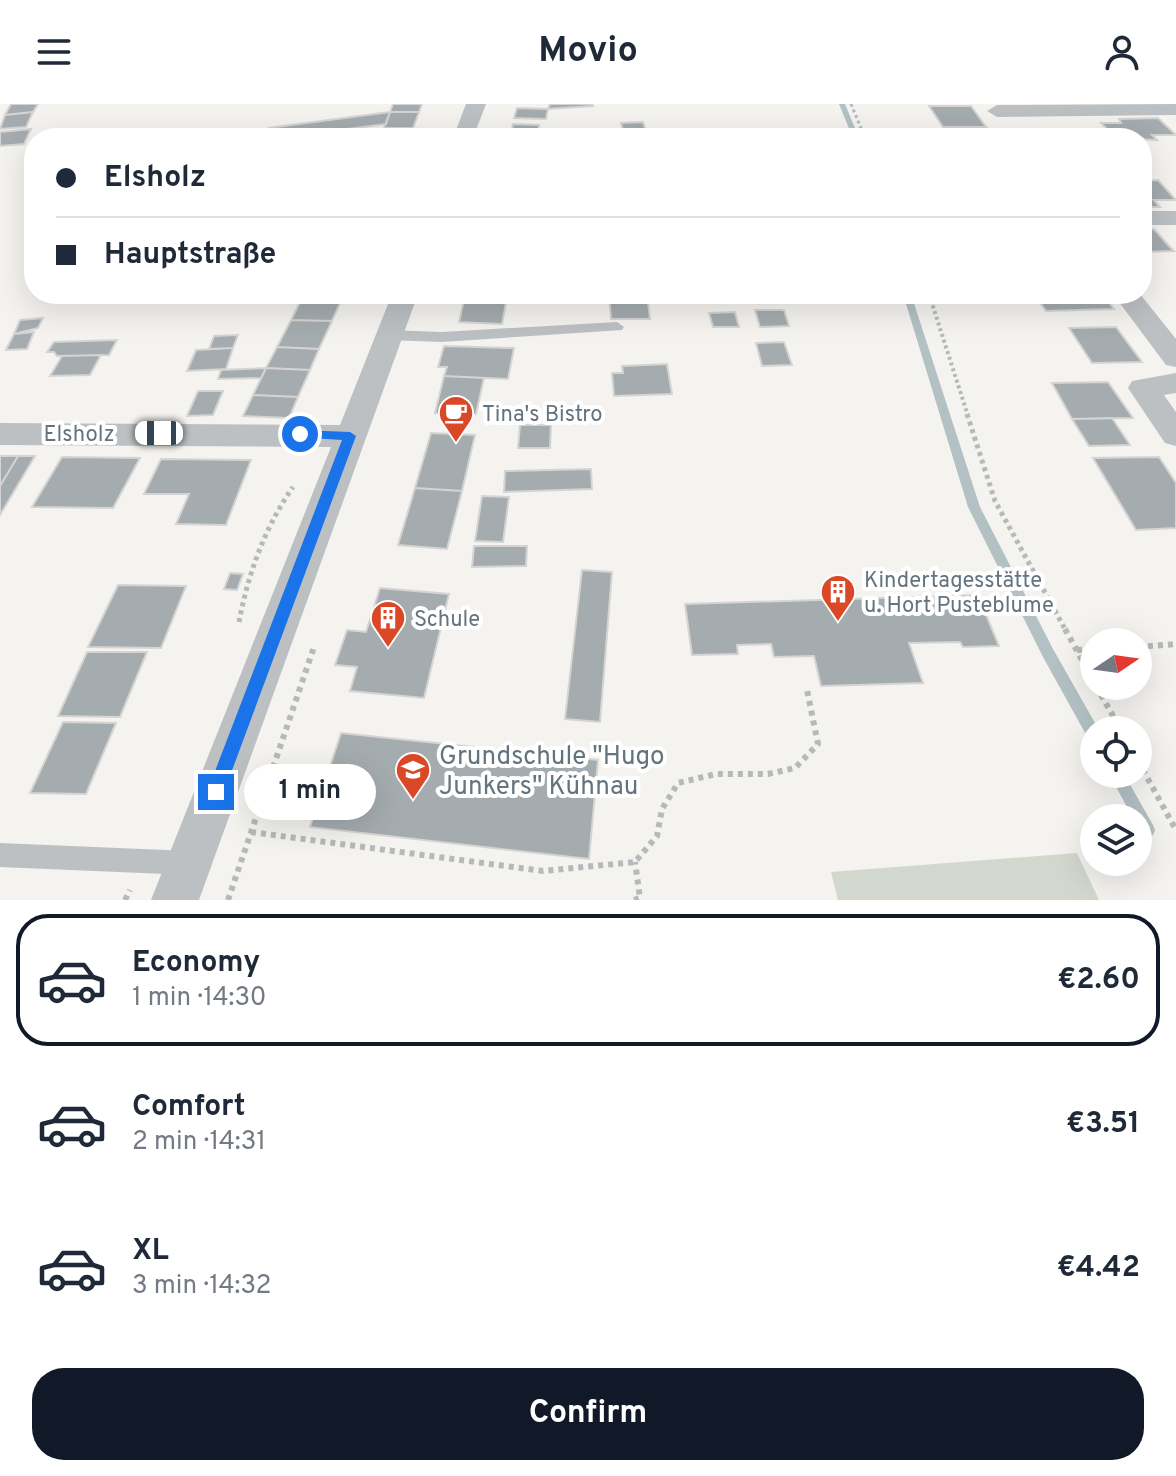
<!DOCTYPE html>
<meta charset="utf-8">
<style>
:root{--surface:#fff;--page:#f2f2f3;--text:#1f2937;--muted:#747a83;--line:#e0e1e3;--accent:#111827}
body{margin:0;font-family:Overpass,sans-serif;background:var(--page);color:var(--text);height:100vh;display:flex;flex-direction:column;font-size:30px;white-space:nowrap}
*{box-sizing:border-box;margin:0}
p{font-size:26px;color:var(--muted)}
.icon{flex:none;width:44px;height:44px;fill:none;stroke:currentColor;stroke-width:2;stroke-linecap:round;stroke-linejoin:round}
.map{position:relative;height:796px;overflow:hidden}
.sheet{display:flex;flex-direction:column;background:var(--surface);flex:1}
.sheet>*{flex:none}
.banner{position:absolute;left:24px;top:24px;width:1128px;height:176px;border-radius:32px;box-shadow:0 8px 32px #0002;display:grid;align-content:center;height:176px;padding:0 32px;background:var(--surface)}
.needle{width:52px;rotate:77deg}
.controls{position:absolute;left:1080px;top:524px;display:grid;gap:16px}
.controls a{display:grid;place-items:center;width:72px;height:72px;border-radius:50%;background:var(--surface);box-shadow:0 8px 32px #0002;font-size:40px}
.end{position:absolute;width:36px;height:36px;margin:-18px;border:10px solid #1a73e8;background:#fff;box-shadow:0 0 0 4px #fff}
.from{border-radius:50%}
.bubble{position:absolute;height:56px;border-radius:28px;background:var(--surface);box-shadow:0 8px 32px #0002;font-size:26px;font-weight:700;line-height:56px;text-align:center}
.car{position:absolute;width:24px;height:48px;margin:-24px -12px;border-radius:10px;box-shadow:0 0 6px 2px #0007;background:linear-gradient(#fff 24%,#345 0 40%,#fff 0 76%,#345 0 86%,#fff 0)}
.banner b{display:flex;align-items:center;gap:28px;height:76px;font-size:30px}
.banner b+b{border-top:2px solid var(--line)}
.banner i{width:20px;height:20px;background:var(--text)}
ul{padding:14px 0 0;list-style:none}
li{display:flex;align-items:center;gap:24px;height:132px;margin:0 16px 12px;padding:0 16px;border:4px solid transparent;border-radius:32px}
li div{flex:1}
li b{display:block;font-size:30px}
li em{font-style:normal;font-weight:700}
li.selected{border-color:var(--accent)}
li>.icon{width:72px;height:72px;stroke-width:1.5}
.primary-button{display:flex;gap:16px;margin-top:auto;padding:16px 32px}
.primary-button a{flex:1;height:92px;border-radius:32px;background:var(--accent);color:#fff;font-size:32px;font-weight:700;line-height:92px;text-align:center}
header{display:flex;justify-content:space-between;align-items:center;height:104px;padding:0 32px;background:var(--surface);font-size:36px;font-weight:700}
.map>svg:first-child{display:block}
.green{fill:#d3d8cf}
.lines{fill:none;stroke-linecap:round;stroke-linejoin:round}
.stream{fill:#b3c0c4;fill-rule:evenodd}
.building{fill:#a4acb0;stroke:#d5d4d2;stroke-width:2}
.path-far3{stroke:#b6b9bb;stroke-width:3;stroke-dasharray:3 3;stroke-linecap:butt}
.path-far2{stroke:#b6b9bb;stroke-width:4;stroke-dasharray:3 3;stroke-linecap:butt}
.path-far1{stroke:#b6b9bb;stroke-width:5;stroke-dasharray:4 4;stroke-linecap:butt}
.path{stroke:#b6b9bb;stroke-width:6;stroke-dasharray:5 5;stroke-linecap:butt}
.service{fill:#bcc0c3;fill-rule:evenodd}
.minor{fill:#bcc0c3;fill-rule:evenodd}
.route{fill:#1a73e8}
.labels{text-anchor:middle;stroke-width:8;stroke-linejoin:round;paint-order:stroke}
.poi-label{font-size:22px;fill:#64747f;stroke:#fff;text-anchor:start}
.street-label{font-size:22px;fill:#64747f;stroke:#fff}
.near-poi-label{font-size:26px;fill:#64747f;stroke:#fff;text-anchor:start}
</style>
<header><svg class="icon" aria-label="menu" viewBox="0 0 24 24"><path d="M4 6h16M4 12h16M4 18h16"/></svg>Movio<svg class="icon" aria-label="person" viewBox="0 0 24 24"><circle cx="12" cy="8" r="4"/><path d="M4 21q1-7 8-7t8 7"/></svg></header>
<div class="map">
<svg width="1176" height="796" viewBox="0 0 1176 796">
<rect width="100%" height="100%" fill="#f4f3ef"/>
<path class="green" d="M 1077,749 L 1099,796 L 838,796 L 831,768 Z"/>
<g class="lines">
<path class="stream" d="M 839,0 L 845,0 L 859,34 L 853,34 Z
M 903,190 L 911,190 L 980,403 L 1053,545 L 1099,626 L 1094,626 L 1094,638 L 1089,636 L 1043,553 L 968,403 Z
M 1109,670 L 1124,670 L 1153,721 L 1155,726 L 1153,731 L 1148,733 C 1139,730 1138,723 1138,714 L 1133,714 Z"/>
</g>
<path class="building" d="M 11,0 L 38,0 L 33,8 L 5,11 Z
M 393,0 L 422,0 L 419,8 L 390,8 Z
M 550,0 L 592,0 L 593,2 L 548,5 Z
M 929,2 L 971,2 L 986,23 L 943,23 Z
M 517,4 L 548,5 L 546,15 L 514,14 Z
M 33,8 L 26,23 L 0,25 L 5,11 Z
M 390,8 L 386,20 L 302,31 L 302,34 L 269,34 L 269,24 Z
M 390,8 L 419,8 L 413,24 L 384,24 Z
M 1158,14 L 1176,31 L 1152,31 L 1157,36 L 1116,34 L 1101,19 L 1121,19 L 1119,15 Z
M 643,18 L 648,34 L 625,34 L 621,19 Z
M 513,20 L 539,21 L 537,34 L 510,34 Z
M 31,25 L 24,40 L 0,42 L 0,28 Z
M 1054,30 L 1089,30 L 1094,34 L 1057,34 Z
M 1158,76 L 1176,96 L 1154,96 L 1160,103 L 1142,103 L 1142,77 Z
M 1154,125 L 1168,141 L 1174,147 L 1142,148 L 1142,126 Z
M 304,190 L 344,190 L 332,217 L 291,216 Z
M 609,190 L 647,190 L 650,215 L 611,215 Z
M 1034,190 L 1102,190 L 1114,205 L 1046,207 Z
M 465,191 L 507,193 L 502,220 L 459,218 Z
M 755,206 L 784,206 L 789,222 L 760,223 Z
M 735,208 L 739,223 L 713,223 L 709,209 Z
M 43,214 L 38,224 L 14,230 L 20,216 Z
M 291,216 L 332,217 L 319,245 L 277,243 Z
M 1116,223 L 1142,258 L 1092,259 L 1069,224 Z
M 34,228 L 27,245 L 6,246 L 14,230 Z
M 238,231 L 233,244 L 209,245 L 214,232 Z
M 117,236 L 109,251 L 57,252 L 54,248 L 47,248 L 54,238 Z
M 784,238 L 792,261 L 762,262 L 756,239 Z
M 444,242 L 514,244 L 508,275 L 444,272 L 447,263 L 438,263 Z
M 277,243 L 319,245 L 310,266 L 266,264 Z
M 233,244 L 226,265 L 187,267 L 196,246 Z
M 101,251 L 90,271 L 50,272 L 62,252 Z
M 667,260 L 672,290 L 614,292 L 612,269 L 623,269 L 622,262 Z
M 266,264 L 261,274 L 218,275 L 221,266 Z
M 266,264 L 310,266 L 298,293 L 253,291 Z
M 444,272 L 484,274 L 476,310 L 435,309 Z
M 1108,278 L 1133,314 L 1072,315 L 1052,279 Z
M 198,287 L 223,287 L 213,311 L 187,312 Z
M 253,291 L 298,293 L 289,314 L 243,312 Z
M 1112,314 L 1130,341 L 1089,342 L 1072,315 Z
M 520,321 L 551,321 L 550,344 L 518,344 Z
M 431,329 L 475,331 L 462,387 L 415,384 Z
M 0,352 L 18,352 L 0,382 Z
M 18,352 L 35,352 L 0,411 L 0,382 Z
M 62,353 L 140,354 L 113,404 L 32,403 Z
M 1159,353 L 1176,379 L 1176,424 L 1136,426 L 1093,354 Z
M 161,355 L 251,356 L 226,421 L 176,420 L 189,390 L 144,390 Z
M 591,365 L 592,385 L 504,388 L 505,367 Z
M 415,384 L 462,387 L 447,445 L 398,441 Z
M 482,392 L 509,393 L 503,438 L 475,437 Z
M 474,442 L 527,442 L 526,462 L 472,463 Z
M 582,466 L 612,468 L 600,618 L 565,615 Z
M 230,469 L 243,470 L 237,486 L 224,485 Z
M 118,481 L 186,482 L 161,544 L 88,543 Z
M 380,484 L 449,490 L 424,594 L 350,587 L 357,563 L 335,561 L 347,526 L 366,528 Z
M 978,491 L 999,542 L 963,543 L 960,538 L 909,539 L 923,579 L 821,582 L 814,552 L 774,553 L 771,540 L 737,541 L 738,550 L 692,551 L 685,500 Z
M 87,548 L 147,548 L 120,613 L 58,612 Z
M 63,618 L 116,619 L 86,690 L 30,689 Z
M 341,629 L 598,656 L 589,755 L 310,723 Z"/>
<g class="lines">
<path class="path-far3" d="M 851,0 L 865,34"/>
<path class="path-far2" d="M 929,190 L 968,312"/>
<path class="path-far1" d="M 967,310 L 995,397 L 1066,527
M 239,518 C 248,470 265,423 293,383"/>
<path class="path" d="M 1065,525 L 1094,578
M 1138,543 L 1176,540
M 1077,546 L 1094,545
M 1096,582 L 1121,626
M 1138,657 L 1176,726
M 251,728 L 543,767 L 635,758 L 657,732 L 662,705 L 678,679 L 716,670 L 768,670 L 795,664 L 818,640 L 807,586
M 125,796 L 130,786
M 228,796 L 314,543
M 634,796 L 640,794 L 635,758"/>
<path class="service" d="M 617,218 L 624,223 L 622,226 L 442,238 L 389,236 L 382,231 L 389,226 L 442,228 Z
M 0,739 L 189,747 L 198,750 L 201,759 L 198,768 L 189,771 L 0,763 Z"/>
<path class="minor" d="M 466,0 L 486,0 L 473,34 L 453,34 Z
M 1176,0 L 1176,11 L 997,13 L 987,7 L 997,1 Z
M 1142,107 L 1176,107 L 1176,121 L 1142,121 Z
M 392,190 L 418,190 L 199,796 L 151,796 L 331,343 L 0,341 L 0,319 L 340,321 Z
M 1113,190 L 1140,190 L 1176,235 L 1176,263 L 1166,261 Z
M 1176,269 L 1176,289 L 1164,291 L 1176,308 L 1176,342 L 1165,339 L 1128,284 L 1132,277 Z"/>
</g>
<path class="route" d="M 300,326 L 350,328 L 356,332 L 224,688 L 222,694 L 216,696 L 210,694 L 207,688 L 342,336 L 296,333 L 294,330 Z"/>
<defs>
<symbol id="cafe-pin" viewBox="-11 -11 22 30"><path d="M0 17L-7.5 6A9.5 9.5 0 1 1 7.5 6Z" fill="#db4828" stroke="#fff"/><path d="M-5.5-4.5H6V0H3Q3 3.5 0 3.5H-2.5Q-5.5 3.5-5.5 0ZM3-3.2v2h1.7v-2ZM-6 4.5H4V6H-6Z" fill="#fff"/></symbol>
<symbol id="building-pin" viewBox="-11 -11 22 30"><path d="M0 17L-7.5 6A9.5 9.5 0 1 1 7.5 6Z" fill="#db4828" stroke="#fff"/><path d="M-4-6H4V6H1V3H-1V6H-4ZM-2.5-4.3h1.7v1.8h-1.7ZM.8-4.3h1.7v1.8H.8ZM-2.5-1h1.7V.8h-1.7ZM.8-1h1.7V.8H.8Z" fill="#fff"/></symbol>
<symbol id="school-pin" viewBox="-11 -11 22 30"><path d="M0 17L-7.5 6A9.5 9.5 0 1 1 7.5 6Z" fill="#db4828" stroke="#fff"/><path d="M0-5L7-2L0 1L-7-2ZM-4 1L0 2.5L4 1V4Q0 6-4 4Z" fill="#fff"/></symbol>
</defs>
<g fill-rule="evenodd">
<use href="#cafe-pin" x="436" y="289" width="40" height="54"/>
<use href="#building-pin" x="818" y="468" width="40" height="54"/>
<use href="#building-pin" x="368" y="494" width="40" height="54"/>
<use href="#school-pin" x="393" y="646" width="40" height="54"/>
</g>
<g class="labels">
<g class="poi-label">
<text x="482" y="317">Tina's Bistro</text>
<text x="864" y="483">Kindertagesstätte<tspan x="864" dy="25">u. Hort Pusteblume</tspan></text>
<text x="414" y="522">Schule</text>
</g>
<g class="street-label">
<text x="79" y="337">Elsholz</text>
</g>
<g class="near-poi-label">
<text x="439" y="660">Grundschule "Hugo<tspan x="439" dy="30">Junkers" Kühnau</tspan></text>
</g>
</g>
</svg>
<div class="controls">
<a><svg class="needle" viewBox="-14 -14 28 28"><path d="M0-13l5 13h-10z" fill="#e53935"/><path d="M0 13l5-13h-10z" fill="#747a83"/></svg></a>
<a><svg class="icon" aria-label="locate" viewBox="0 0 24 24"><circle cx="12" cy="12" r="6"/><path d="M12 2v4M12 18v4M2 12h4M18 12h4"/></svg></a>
<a><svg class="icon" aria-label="layers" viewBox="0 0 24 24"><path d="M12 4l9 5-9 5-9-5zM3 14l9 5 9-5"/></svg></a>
</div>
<i class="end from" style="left:300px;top:330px"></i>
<i class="end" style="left:216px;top:688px"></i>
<div class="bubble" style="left:244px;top:660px;width:132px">1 min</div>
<i class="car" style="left:159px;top:329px;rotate:270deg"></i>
<div class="banner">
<b><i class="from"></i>Elsholz</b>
<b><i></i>Hauptstraße</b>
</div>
</div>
<section class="sheet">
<ul>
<li class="selected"><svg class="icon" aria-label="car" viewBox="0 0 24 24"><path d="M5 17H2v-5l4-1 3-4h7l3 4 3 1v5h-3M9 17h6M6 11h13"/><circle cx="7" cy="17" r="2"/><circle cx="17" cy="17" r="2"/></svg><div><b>Economy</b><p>1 min · 14:30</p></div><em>€2.60</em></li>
<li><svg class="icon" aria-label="car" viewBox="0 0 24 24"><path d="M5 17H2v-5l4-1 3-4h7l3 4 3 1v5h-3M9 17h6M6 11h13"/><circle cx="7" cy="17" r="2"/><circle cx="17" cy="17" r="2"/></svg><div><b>Comfort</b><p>2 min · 14:31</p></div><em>€3.51</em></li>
<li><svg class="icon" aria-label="car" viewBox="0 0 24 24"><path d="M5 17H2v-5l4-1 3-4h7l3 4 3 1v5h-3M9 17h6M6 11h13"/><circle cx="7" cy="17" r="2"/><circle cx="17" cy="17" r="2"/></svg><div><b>XL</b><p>3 min · 14:32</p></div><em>€4.42</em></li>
</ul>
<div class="primary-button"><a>Confirm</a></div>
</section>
